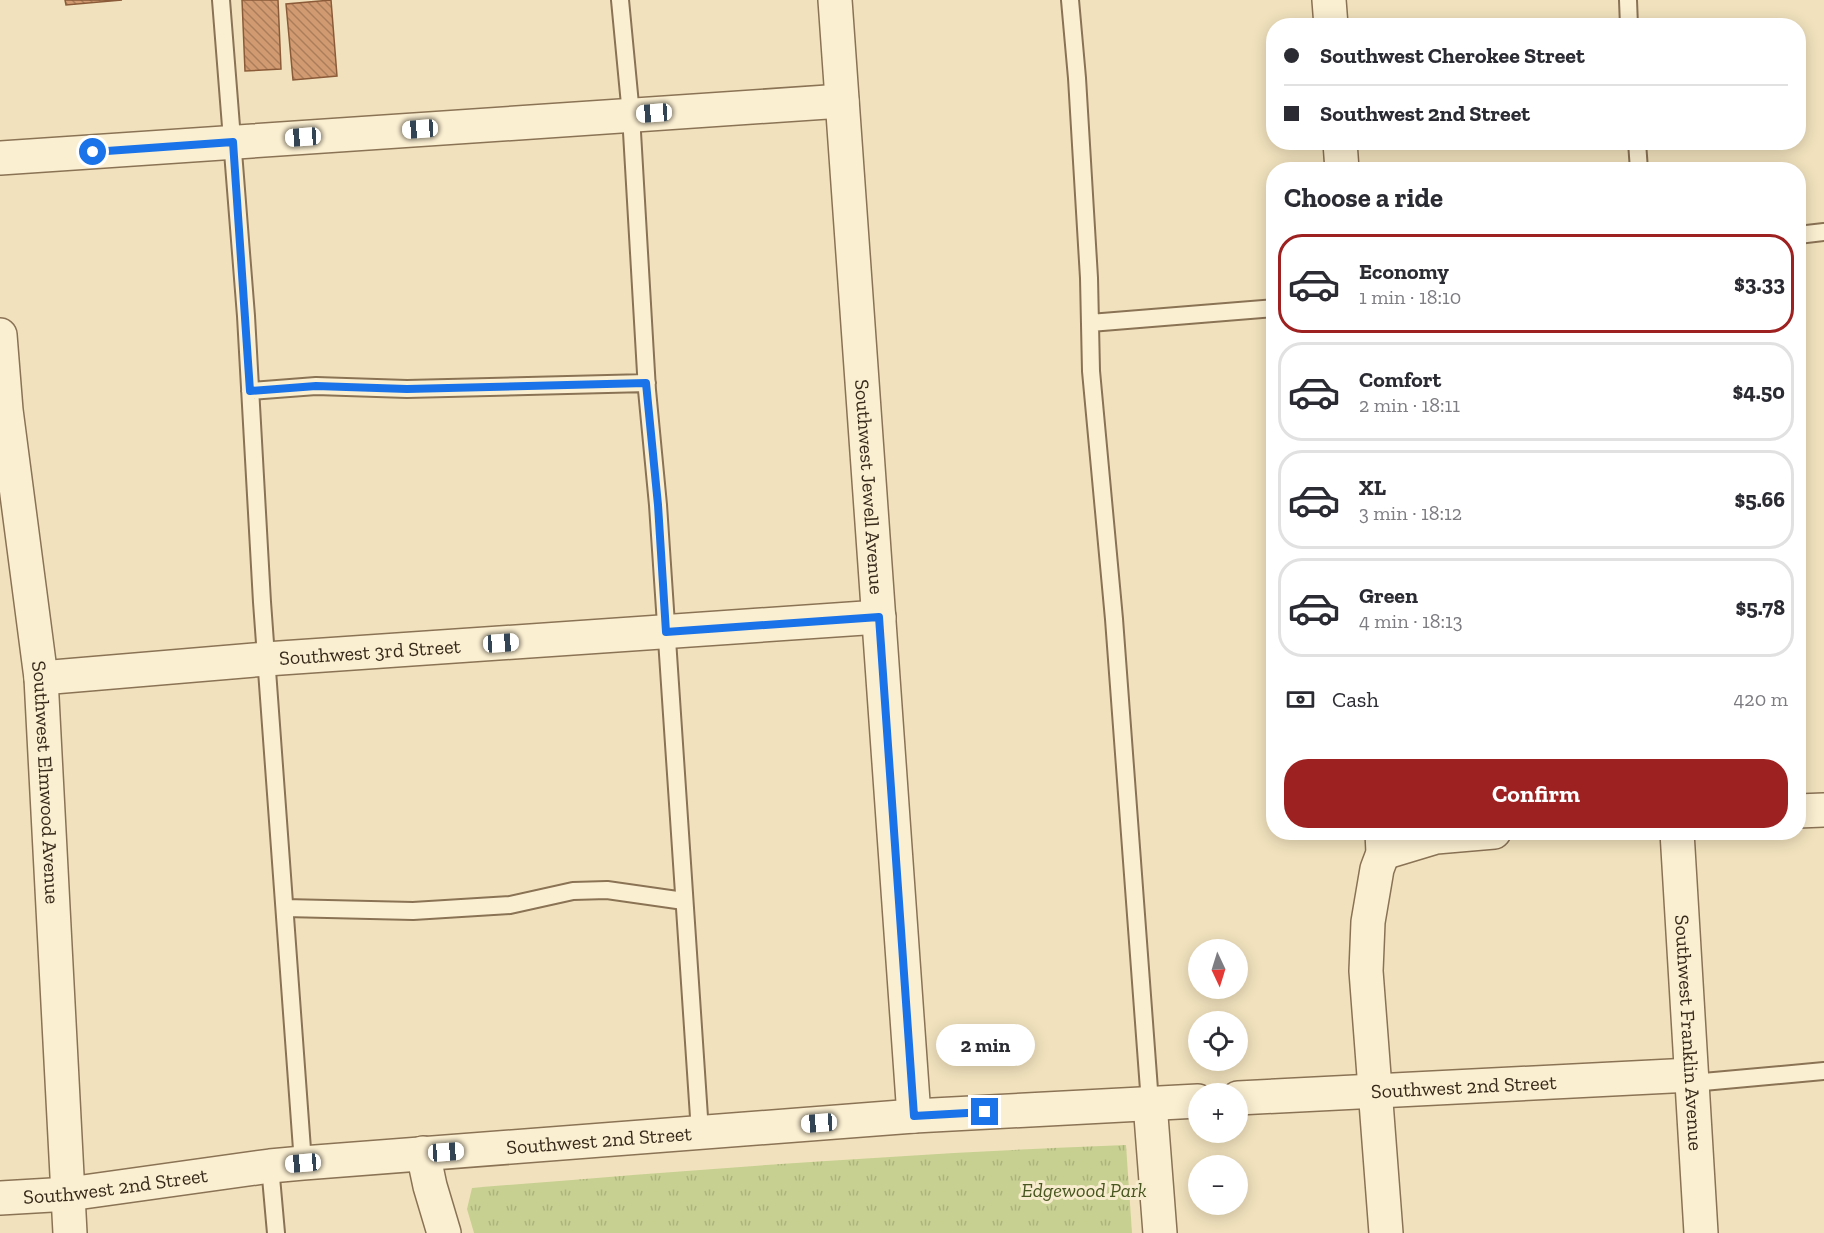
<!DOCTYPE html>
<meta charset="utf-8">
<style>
:root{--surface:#fff;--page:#f2f2f3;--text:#2b2b33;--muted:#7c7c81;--line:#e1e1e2;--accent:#9e2121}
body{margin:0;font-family:"Zilla Slab",serif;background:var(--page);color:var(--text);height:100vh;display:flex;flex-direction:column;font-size:22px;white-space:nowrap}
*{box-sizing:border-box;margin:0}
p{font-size:20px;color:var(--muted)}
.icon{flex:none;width:33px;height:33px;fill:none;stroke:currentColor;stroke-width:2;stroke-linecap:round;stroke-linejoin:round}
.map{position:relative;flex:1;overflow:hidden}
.panel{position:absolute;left:1266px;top:162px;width:540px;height:678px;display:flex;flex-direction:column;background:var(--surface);border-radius:24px;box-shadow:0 3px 15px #0003}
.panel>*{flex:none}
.banner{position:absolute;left:1266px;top:18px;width:540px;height:132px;border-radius:24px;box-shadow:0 3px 15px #0003;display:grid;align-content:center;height:132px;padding:0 18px;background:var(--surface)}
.needle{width:39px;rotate:176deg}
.tools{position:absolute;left:1188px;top:939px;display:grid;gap:12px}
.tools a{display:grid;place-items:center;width:60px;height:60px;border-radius:50%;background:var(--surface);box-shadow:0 3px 15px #0003;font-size:30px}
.end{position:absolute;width:27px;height:27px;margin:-14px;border:8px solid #1a73e8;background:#fff;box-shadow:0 0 0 3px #fff}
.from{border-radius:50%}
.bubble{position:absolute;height:42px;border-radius:21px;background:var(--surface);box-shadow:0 3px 15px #0003;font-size:20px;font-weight:700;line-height:42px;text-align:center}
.car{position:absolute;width:18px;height:36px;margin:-18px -9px;border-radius:8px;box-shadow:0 0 4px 2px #0007;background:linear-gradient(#fff 24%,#345 0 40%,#fff 0 76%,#345 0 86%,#fff 0)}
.banner b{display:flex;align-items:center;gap:21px;height:57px;font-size:22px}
.banner b+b{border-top:2px solid var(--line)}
.banner i{width:15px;height:15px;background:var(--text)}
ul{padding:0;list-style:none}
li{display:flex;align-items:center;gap:18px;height:99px;margin:0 12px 9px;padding:0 6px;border:3px solid var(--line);border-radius:24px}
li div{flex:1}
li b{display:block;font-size:22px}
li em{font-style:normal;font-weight:700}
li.active{border-color:var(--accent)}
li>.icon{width:54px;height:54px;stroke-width:1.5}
h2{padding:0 18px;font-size:27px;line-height:72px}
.pay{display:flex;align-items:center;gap:15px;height:66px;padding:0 18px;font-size:22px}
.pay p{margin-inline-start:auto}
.primary-button{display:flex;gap:12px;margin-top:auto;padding:12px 18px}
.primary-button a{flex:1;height:69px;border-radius:24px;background:var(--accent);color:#fff;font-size:24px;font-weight:700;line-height:69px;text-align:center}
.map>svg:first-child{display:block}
.park{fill:url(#park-tufts)}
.building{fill:url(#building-back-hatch);stroke:#8b5b39;stroke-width:1.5}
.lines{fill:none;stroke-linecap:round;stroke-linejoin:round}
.service-casing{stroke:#8a7255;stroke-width:20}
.minor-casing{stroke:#8a7255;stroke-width:36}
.service{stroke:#fbefd1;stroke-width:16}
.minor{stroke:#fbefd1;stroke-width:33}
.route{stroke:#1a73e8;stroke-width:8}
.labels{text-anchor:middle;stroke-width:6;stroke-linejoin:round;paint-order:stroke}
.street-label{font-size:20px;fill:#382a1b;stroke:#f8ecce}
.park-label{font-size:20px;font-style:italic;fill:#485620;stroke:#f8ecce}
</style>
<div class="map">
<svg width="1824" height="1233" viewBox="0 0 1824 1233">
<defs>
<pattern id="park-tufts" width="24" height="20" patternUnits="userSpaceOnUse" patternTransform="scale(1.5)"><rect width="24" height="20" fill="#c7d091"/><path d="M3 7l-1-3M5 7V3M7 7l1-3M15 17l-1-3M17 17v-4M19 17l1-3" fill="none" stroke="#acb37c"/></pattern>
<pattern id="building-back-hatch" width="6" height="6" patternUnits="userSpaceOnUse" patternTransform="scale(1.5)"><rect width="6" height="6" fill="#d29a70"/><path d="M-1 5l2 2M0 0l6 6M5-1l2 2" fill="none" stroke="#ab7e5b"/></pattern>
</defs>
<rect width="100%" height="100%" fill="#f1e2bd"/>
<path class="park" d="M 1126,1145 L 1132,1233 L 474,1233 L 467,1209 L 472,1188 C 690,1170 907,1153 1126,1145 Z"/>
<path class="building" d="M 65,0 L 122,0 L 66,5 Z
M 242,0 L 278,0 L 281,69 L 245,71 Z
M 331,0 L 337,76 L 293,80 L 286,4 Z"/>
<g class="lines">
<defs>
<path id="service" d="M 221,0 L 246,316 L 262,602 L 303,1163
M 620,0 L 631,115 L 647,390 L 658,505 L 700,1132
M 1070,0 L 1077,78 L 1089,278 L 1091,371 L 1114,619 L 1150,1103
M 1628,0 L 1629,26
M 1637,142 L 1639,170
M 1798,235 L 1824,232
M 1090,323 L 1274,308
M 250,391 L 316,386 L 407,389 L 647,383
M 285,908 L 413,911 L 510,905 L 573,891 L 607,890 L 684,901
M 1692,1083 L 1824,1071
M 270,1166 L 276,1233"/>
<g id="minor">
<path id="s1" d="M 835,0 L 914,1116"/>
<path d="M 1329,0 L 1331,26"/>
<path d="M 1340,142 L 1342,170"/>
<path d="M 0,158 L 842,101"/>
<path id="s2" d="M 0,335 L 6,410 L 41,678 L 70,1233"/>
<path id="s3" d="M 41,678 L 266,659 L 879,617"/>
<path d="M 1798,811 L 1824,810"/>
<path d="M 1382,832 L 1383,853 L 1377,869 L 1368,922 L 1366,971 L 1386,1233"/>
<path id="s4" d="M 1677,832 L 1701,1233"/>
<path d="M 1383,853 L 1436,837 L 1494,832"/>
<path id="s5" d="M 1238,1098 L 1691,1075"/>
<path d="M 1150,1103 L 1160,1233"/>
<path d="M 423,1153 L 430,1186 L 444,1233"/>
<path id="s6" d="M 0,1198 L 69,1194 L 270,1166 L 303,1163 L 914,1116 L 1198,1101"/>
</g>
</defs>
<use href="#service" class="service-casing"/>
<use href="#minor" class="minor-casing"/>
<use href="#service" class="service"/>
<use href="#minor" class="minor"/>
</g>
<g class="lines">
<path class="route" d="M 93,152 L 233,142 L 250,391 L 316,386 L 407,389 L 646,383 L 658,505 L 666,632 L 879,617 L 914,1116 L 985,1112"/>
</g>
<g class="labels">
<g class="street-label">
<text dy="7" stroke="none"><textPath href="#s1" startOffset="488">Southwest Jewell Avenue</textPath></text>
<text dy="7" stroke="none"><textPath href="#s3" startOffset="330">Southwest 3rd Street</textPath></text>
<text dy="7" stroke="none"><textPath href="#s2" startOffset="450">Southwest Elmwood Avenue</textPath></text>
<text dy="7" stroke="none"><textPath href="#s4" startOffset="201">Southwest Franklin Avenue</textPath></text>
<text dy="7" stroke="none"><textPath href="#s5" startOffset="226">Southwest 2nd Street</textPath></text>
<text dy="7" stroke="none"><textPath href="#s6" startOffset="602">Southwest 2nd Street</textPath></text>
<text dy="7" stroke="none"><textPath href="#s6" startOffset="116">Southwest 2nd Street</textPath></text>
</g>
<g class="park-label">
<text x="1084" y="1197">Edgewood Park</text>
</g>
</g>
</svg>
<div class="tools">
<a><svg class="needle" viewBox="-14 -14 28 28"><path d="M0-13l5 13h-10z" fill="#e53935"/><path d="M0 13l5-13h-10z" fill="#7c7c81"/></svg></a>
<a><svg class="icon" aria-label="locate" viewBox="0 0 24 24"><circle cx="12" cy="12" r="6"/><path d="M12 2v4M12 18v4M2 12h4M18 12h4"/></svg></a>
<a>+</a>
<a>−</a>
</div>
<i class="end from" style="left:93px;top:152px"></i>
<i class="end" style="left:985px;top:1112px"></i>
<div class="bubble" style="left:936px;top:1024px;width:99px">2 min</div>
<i class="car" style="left:654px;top:113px;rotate:266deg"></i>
<i class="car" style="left:420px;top:129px;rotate:266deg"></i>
<i class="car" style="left:303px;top:137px;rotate:266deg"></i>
<i class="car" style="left:501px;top:643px;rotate:86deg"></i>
<i class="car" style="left:819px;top:1123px;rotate:266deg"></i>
<i class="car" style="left:446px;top:1152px;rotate:86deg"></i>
<i class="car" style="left:303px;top:1163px;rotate:265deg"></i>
<div class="banner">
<b><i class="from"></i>Southwest Cherokee Street</b>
<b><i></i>Southwest 2nd Street</b>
</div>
<section class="panel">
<h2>Choose a ride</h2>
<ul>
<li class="active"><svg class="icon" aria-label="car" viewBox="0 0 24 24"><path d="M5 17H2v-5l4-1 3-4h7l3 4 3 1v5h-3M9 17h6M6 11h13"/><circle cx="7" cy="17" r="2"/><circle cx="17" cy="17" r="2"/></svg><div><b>Economy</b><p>1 min · 18:10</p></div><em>$3.33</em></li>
<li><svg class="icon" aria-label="car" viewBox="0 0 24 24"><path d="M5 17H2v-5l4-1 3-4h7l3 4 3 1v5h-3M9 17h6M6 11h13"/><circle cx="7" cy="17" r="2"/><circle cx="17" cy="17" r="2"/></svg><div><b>Comfort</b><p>2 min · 18:11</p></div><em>$4.50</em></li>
<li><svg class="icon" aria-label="car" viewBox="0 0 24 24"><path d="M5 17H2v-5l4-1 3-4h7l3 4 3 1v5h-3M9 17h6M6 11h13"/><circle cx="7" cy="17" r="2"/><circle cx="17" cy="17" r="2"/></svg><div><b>XL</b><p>3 min · 18:12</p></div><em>$5.66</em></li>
<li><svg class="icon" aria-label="car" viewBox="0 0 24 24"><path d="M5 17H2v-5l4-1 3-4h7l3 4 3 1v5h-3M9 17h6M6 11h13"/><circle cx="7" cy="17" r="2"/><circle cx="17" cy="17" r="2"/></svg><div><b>Green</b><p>4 min · 18:13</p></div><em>$5.78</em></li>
</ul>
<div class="pay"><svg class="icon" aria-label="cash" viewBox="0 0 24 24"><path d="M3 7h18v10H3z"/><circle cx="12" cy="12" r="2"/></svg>Cash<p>420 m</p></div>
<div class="primary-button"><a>Confirm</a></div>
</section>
</div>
